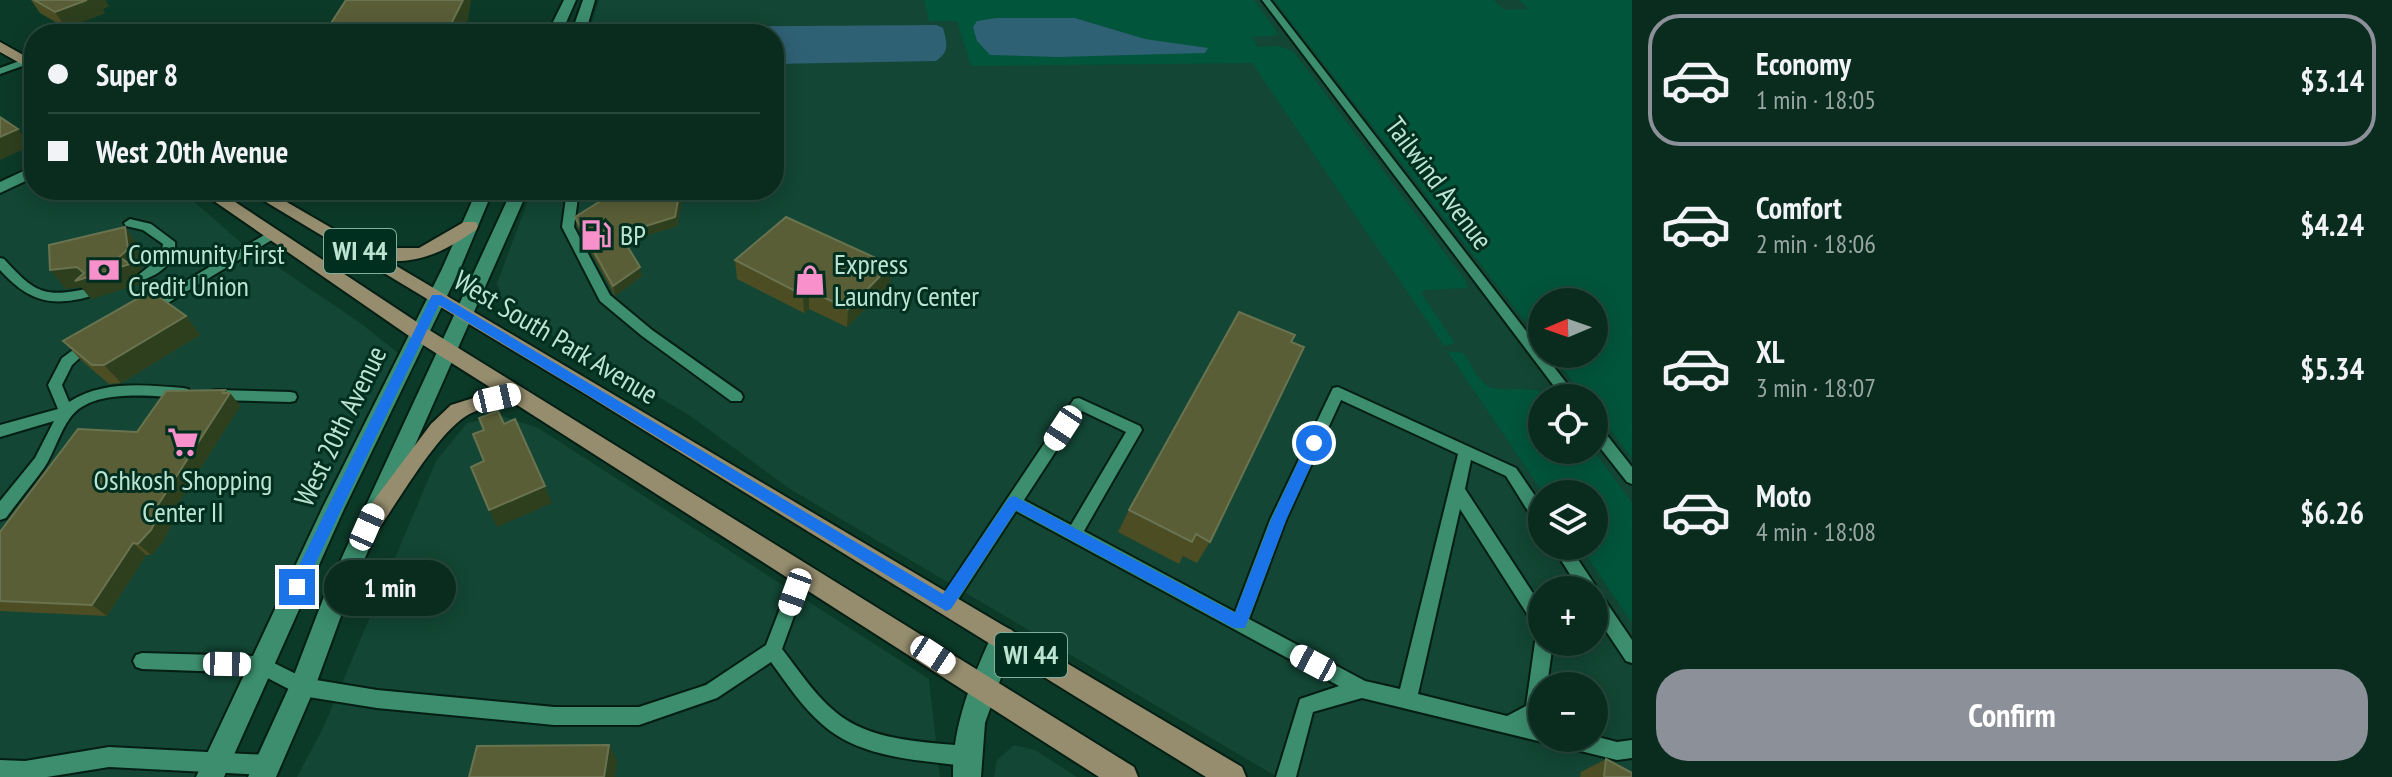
<!DOCTYPE html>
<meta charset="utf-8">
<style>
:root{--surface:#092c1f;--page:#123428;--text:#f1f3f6;--muted:#99a7a4;--line:#29483d;--accent:#8c9099}
body{margin:0;font-family:"PT Sans Narrow",sans-serif;background:var(--page);color:var(--text);height:100vh;display:flex;flex-direction:column;font-size:30px;white-space:nowrap}
*{box-sizing:border-box;margin:0}
p{font-size:26px;color:var(--muted)}
.icon{flex:none;width:44px;height:44px;fill:none;stroke:currentColor;stroke-width:2;stroke-linecap:round;stroke-linejoin:round}
.map{position:relative;flex:1;overflow:hidden}
.drawer{display:flex;flex-direction:column;background:var(--surface);width:760px}
.drawer>*{flex:none}
.guide{position:absolute;left:24px;top:24px;width:760px;height:176px;border-radius:32px;box-shadow:0 4px 20px #0003,0 0 0 2px var(--line);display:grid;align-content:center;height:176px;padding:0 24px;background:var(--surface)}
.needle{width:52px;rotate:268deg}
.fabs{position:absolute;left:1528px;top:288px;display:grid;gap:16px}
.fabs a{display:grid;place-items:center;width:80px;height:80px;border-radius:50%;background:var(--surface);box-shadow:0 4px 20px #0003,0 0 0 2px var(--line);font-size:40px}
.end{position:absolute;width:36px;height:36px;margin:-18px;border:10px solid #1a73e8;background:#fff;box-shadow:0 0 0 4px #fff}
.from{border-radius:50%}
.bubble{position:absolute;height:56px;border-radius:28px;background:var(--surface);box-shadow:0 4px 20px #0003,0 0 0 2px var(--line);font-size:26px;font-weight:800;line-height:56px;text-align:center}
.car{position:absolute;width:24px;height:48px;margin:-24px -12px;border-radius:10px;box-shadow:0 0 6px 2px #0007;background:linear-gradient(#fff 24%,#345 0 40%,#fff 0 76%,#345 0 86%,#fff 0)}
.guide b{display:flex;align-items:center;gap:28px;height:76px;font-size:30px}
.guide b+b{border-top:2px solid var(--line)}
.guide i{width:20px;height:20px;background:var(--text)}
ul{padding:14px 0 0;list-style:none}
li{display:flex;align-items:center;gap:24px;height:132px;margin:0 16px 12px;padding:0 8px;border:4px solid transparent;border-radius:32px}
li div{flex:1}
li b{display:block;font-size:30px}
li em{font-style:normal;font-weight:800}
li.current{border-color:var(--accent)}
li>.icon{width:72px;height:72px;stroke-width:1.5}
.primary-button{display:flex;gap:16px;margin-top:auto;padding:16px 24px}
.primary-button a{flex:1;height:92px;border-radius:32px;background:var(--accent);color:#fff;font-size:32px;font-weight:800;line-height:92px;text-align:center}
main{display:flex;flex:1;min-height:0}
.map>svg:first-child{display:block}
.built{fill:#134634;fill-rule:evenodd}
.green{fill:#00553b;fill-rule:evenodd}
.water{fill:#2f6174}
.lines{fill:none;stroke-linecap:round;stroke-linejoin:round}
.lane-casing{stroke:#041e14;stroke-width:4}
.street-casing{stroke:#041e14;stroke-width:4}
.secondary-casing{stroke:#041e14;stroke-width:4}
.primary-casing{stroke:#041e14;stroke-width:4}
.lane{fill:#3c8e6e;fill-rule:evenodd}
.street{fill:#3c8e6e;fill-rule:evenodd}
.secondary{fill:#3c8e6e;fill-rule:evenodd}
.primary{fill:#958d6e;fill-rule:evenodd}
.wall{fill:#4d4d24}
.shaded-wall{fill:#2e3f1e}
.building{fill:#595e37;stroke:#69734f;stroke-width:2}
.route{fill:#1a73e8}
.labels{text-anchor:middle;stroke-width:6;stroke-linejoin:round;paint-order:stroke}
.shield{fill:#002f20;stroke:#84ae9d;stroke-width:2}
.shield-label{font-size:26px;font-weight:bold;fill:#bde4d2}
.street-label{font-size:28px;fill:#bde4d2;stroke:#002f20}
.poi-label{font-size:28px;fill:#bde4d2;stroke:#002f20;text-anchor:start}
</style>
<main>
<div class="map">
<svg width="1632" height="777" viewBox="0 0 1632 777">
<rect width="100%" height="100%" fill="#0c3a29"/>
<path class="built" d="M 599,0 L 1632,0 L 1632,777 L 1277,777 L 790,489 L 689,415 L 517,315 L 504,305 L 497,283 L 532,190 L 774,190 L 774,34 L 588,34 ZM 1542,302 L 1594,302 L 1594,354 L 1542,354 ZM 1542,398 L 1594,398 L 1594,450 L 1542,450 ZM 1542,494 L 1594,494 L 1594,546 L 1542,546 ZM 1542,590 L 1594,590 L 1594,642 L 1542,642 ZM 1542,686 L 1594,686 L 1594,738 L 1542,738 Z
M 34,171 L 34,190 L 181,190 L 239,241 L 359,322 L 406,359 L 210,777 L 0,777 L 0,188 Z
M 502,416 L 538,428 L 929,679 L 940,777 L 297,777 L 323,728 L 436,461 L 467,423 Z
M 1014,745 L 1035,750 L 1077,777 L 994,777 L 997,760 Z"/>
<path class="green" d="M 924,0 L 1254,0 L 1278,33 L 1274,36 L 1252,37 L 1258,47 L 1279,46 L 1293,51 L 1466,281 L 1467,288 L 1424,290 L 1421,293 L 1455,343 L 1444,346 L 1252,63 L 971,66 L 957,21 L 929,21 ZM 997,18 L 1075,18 L 1145,39 L 1207,48 L 1114,56 L 990,55 L 977,41 Z
M 1274,0 L 1493,0 L 1505,10 L 1529,9 L 1519,0 L 1632,0 L 1632,458 L 1594,409 L 1594,398 L 1585,398 L 1551,354 L 1594,354 L 1594,302 L 1542,302 L 1542,343 Z
M 1447,351 L 1464,353 C 1470,363 1477,378 1486,385 C 1499,395 1530,382 1553,397 L 1542,398 L 1542,450 L 1593,450 L 1632,503 L 1632,623 L 1580,546 L 1594,546 L 1594,494 L 1544,494 Z"/>
<path class="water" d="M 997,18 L 1075,18 L 1145,39 L 1208,48 L 1205,53 L 1057,57 L 990,55 L 977,41 L 973,27 L 977,21 Z
M 936,25 L 943,28 C 947,43 950,52 936,61 L 774,64 L 774,34 L 635,34 L 636,29 L 675,27 Z"/>
<g class="lines">
<defs>
<path id="lane" d="M 1262,0 L 1270,0 L 1578,398 L 1563,398 Z
M 25,59 L 28,60 L 28,64 L 0,74 L 0,68 Z
M 567,190 L 579,190 L 574,227 L 610,295 L 652,330 L 741,393 L 743,397 L 741,401 L 731,401 L 642,336 L 600,301 L 562,227 Z
M 130,219 L 151,224 L 175,242 C 177,262 160,274 143,280 L 137,276 L 161,257 L 163,244 L 143,230 L 126,226 L 124,223 Z
M 271,231 L 275,232 L 275,238 L 153,312 L 143,312 L 142,309 L 143,306 Z
M 0,258 L 4,259 C 36,294 44,298 91,288 L 97,292 C 91,297 82,299 74,300 C 41,306 21,293 0,270 Z
M 88,339 L 95,344 L 72,365 L 62,385 L 69,402 C 103,380 145,385 183,388 L 188,389 L 190,393 L 188,397 L 183,398 C 151,396 91,388 70,418 C 59,433 54,453 44,468 C 32,485 18,501 6,518 L 0,520 L 0,501 L 35,458 L 54,421 L 0,437 L 0,425 L 58,409 L 48,385 L 62,358 Z
M 1338,387 L 1516,468 L 1542,506 L 1542,526 L 1536,524 L 1506,476 L 1471,460 L 1465,489 L 1542,607 L 1542,630 L 1536,628 L 1460,509 L 1418,694 L 1507,716 L 1526,706 L 1535,642 L 1538,636 L 1542,635 L 1542,642 L 1553,642 L 1547,686 L 1542,686 L 1542,715 L 1534,722 L 1542,724 L 1542,738 L 1549,738 L 1549,740 L 1542,742 L 1362,698 L 1313,712 L 1296,777 L 1276,777 L 1300,699 L 1339,686 L 1016,511 L 952,609 L 946,612 L 940,609 L 938,604 L 940,599 L 1074,399 L 1079,398 L 1140,426 L 1142,430 L 1084,531 L 1235,612 L 1270,520 L 1331,392 L 1333,388 ZM 1341,400 L 1458,454 L 1400,689 L 1365,681 L 1249,619 L 1286,520 ZM 1082,411 L 1126,432 L 1071,525 L 1024,500 Z
M 216,390 L 290,392 L 295,393 L 297,397 L 295,401 L 290,402 L 216,400 L 211,399 L 209,395 L 211,391 Z
M 1594,423 L 1599,425 L 1632,467 L 1632,484 L 1627,482 L 1594,440 Z
M 1552,546 L 1569,546 L 1595,585 L 1597,591 L 1600,593 L 1632,640 L 1632,663 L 1626,661 L 1594,613 L 1594,590 L 1580,590 Z
M 801,568 L 807,570 L 809,575 L 782,649 C 801,673 819,702 845,719 C 878,741 926,742 965,746 L 972,749 L 975,756 L 972,763 L 965,766 C 918,760 860,758 823,725 C 802,707 787,684 771,662 L 717,698 L 639,725 L 554,725 L 377,708 L 302,696 L 258,673 L 142,669 L 136,667 L 133,661 L 136,655 L 142,653 L 260,656 L 304,678 L 377,690 L 554,707 L 639,707 L 706,685 L 766,645 L 793,575 L 795,570 Z
M 1594,736 L 1617,742 L 1632,740 L 1632,758 L 1617,760 L 1564,747 L 1557,745 L 1555,738 L 1594,738 Z
M 109,747 L 268,755 L 275,758 L 278,765 L 275,772 L 268,775 L 109,767 L 47,777 L 0,777 L 0,760 L 25,761 Z"/>
<path id="street" d="M 34,166 L 34,177 L 0,193 L 0,182 Z
M 1003,626 L 1012,630 L 1015,638 L 985,723 L 981,777 L 953,777 C 952,724 973,677 994,630 Z"/>
<path id="secondary" d="M 564,0 L 576,0 L 561,34 L 547,34 Z
M 583,0 L 595,0 L 585,34 L 571,34 Z
M 477,190 L 493,190 L 460,269 L 344,509 L 224,777 L 196,777 L 322,509 L 442,269 Z
M 512,190 L 528,190 L 349,594 L 315,687 L 276,777 L 248,777 L 291,683 L 325,594 Z"/>
<path id="primary" d="M 0,42 L 34,61 L 34,71 L 0,52 Z
M 198,190 L 217,190 L 426,328 L 1134,767 L 1138,777 L 1099,777 L 514,403 C 498,406 480,407 466,416 C 435,436 398,502 375,534 L 367,537 L 359,534 L 356,527 L 359,520 L 431,424 L 451,405 L 496,391 L 412,338 Z
M 246,190 L 266,190 L 366,248 L 419,248 L 464,222 L 476,222 L 478,226 L 476,230 C 448,249 423,263 388,261 L 1242,767 L 1246,777 L 1206,777 L 587,395 Z"/>
</defs>
<use href="#lane" class="lane-casing"/>
<use href="#street" class="street-casing"/>
<use href="#secondary" class="secondary-casing"/>
<use href="#primary" class="primary-casing"/>
<use href="#lane" class="lane"/>
<use href="#street" class="street"/>
<use href="#secondary" class="secondary"/>
<use href="#primary" class="primary"/>
</g>
<path class="wall" d="M 31,0 L 105,0 L 109,6 L 102,9 L 105,13 L 66,28 L 40,13 Z
M 683,193 L 677,226 L 625,242 L 642,276 L 615,296 L 577,226 L 575,217 Z
M 735,260 L 891,265 L 890,284 L 847,327 L 809,309 L 804,313 L 737,279 Z
M 1239,312 L 1210,542 L 1197,563 L 1183,556 L 1179,564 L 1118,532 L 1129,510 Z
M 186,316 L 200,335 L 121,383 L 109,384 L 81,360 L 63,341 Z
M 225,390 L 228,393 L 230,393 L 240,406 L 170,516 L 174,520 L 163,542 L 151,555 L 146,555 L 107,616 L 0,611 L 0,532 Z
M 1606,759 L 1632,777 L 1580,777 L 1581,772 Z"/>
<path class="shaded-wall" d="M 87,0 L 105,0 L 109,6 L 102,9 L 105,13 L 66,28 L 55,12 Z
M 463,0 L 471,0 L 468,20 L 461,34 L 446,34 Z
M 18,129 L 31,146 L 0,160 L 0,137 Z
M 680,190 L 682,190 L 683,193 L 677,226 L 622,243 L 620,234 Z
M 125,227 L 139,246 L 142,268 L 137,273 L 144,283 L 91,299 L 81,287 L 66,289 L 50,270 L 77,267 L 86,277 L 119,257 Z
M 891,265 L 890,284 L 847,327 L 848,309 Z
M 640,267 L 642,276 L 615,296 L 613,286 Z
M 809,290 L 809,309 L 804,313 L 803,295 Z
M 186,316 L 200,335 L 121,383 L 104,365 Z
M 225,390 L 229,395 L 230,393 L 240,406 L 170,516 L 174,520 L 163,542 L 151,555 L 138,544 L 156,508 Z
M 545,486 L 552,503 L 497,527 L 489,510 Z
M 133,543 L 146,555 L 107,616 L 92,605 Z
M 609,745 L 617,761 L 615,777 L 604,777 Z"/>
<path class="building" d="M 34,0 L 87,0 L 55,12 Z
M 346,0 L 463,0 L 446,34 L 324,34 Z
M 0,117 L 18,129 L 0,137 Z
M 618,190 L 680,190 L 675,217 L 620,234 L 640,267 L 613,286 L 575,217 Z
M 786,217 L 891,265 L 848,309 L 809,290 L 803,295 L 735,260 Z
M 125,227 L 128,249 L 119,257 L 130,264 L 75,281 L 84,273 L 77,267 L 50,270 L 49,245 Z
M 151,291 L 186,316 L 104,365 L 92,365 L 63,341 Z
M 1239,312 L 1295,335 L 1291,342 L 1304,347 L 1210,542 L 1196,534 L 1192,542 L 1129,510 Z
M 225,390 L 223,393 L 230,393 L 156,508 L 162,508 L 151,530 L 138,544 L 133,543 L 92,605 L 0,601 L 0,532 L 78,429 L 137,432 L 166,391 Z
M 498,411 L 504,424 L 515,419 L 545,486 L 489,510 L 471,467 L 484,461 L 473,434 L 484,430 L 479,418 Z
M 609,745 L 604,777 L 469,777 L 477,746 Z
M 1606,759 L 1632,773 L 1632,777 L 1604,777 Z"/>
<path class="route" d="M 432,295 L 441,295 L 943,594 L 1009,498 L 1014,496 L 1235,613 L 1271,520 L 1307,443 L 1314,438 L 1321,443 L 1286,520 L 1245,628 L 1234,628 L 1016,510 L 951,609 L 946,611 L 439,305 L 302,592 L 291,592 L 291,582 Z"/>
<defs>
<symbol id="fuel-bare" viewBox="-9 -9 18 18"><path d="M-5.5-6h7V0h2V4h1.3V-2.5L3-4.5l.8-.8L6-3V5H2.5V1h-1V6h-7ZM-4.2-4.7v3.2H.2V-4.7Z" fill="#f890cc" stroke="#002f20" stroke-width="2.5" paint-order="stroke"/></symbol>
<symbol id="bank-bare" viewBox="-9 -9 18 18"><path d="M-6-4H6V4H-6ZM0-2.3a2.3 2.3 0 1 0 0 4.6a2.3 2.3 0 1 0 0-4.6Z" fill="#f890cc" stroke="#002f20" stroke-width="2.5" paint-order="stroke"/></symbol>
<symbol id="shop-bare" viewBox="-9 -9 18 18"><path d="M-5-2.5h2.3a2.7 3.5 0 0 1 5.4 0H5L5.5 6h-11ZM-1.5-2.5h3a1.5 2.3 0 0 0-3 0Z" fill="#f890cc" stroke="#002f20" stroke-width="2.5" paint-order="stroke"/></symbol>
<symbol id="supermarket-bare" viewBox="-9 -9 18 18"><path d="M-6-5.5h2.5l.6 2H6L4.5 2H-2.5L-4.4-4H-6ZM-1.5 3.2a1.3 1.3 0 1 0 .1 0ZM3 3.2a1.3 1.3 0 1 0 .1 0Z" fill="#f890cc" stroke="#002f20" stroke-width="2.5" paint-order="stroke"/></symbol>
</defs>
<g fill-rule="evenodd">
<use href="#fuel-bare" x="574" y="213" width="44" height="44"/>
<use href="#bank-bare" x="82" y="248" width="44" height="44"/>
<use href="#shop-bare" x="788" y="258" width="44" height="44"/>
<use href="#supermarket-bare" x="161" y="420" width="44" height="44"/>
</g>
<g class="labels">
<g class="shield">
<rect x="324" y="229" width="72" height="44" rx="6"/>
<rect x="995" y="633" width="72" height="44" rx="6"/>
</g>
<g class="shield-label">
<text x="360" y="260">WI 44</text>
<text x="1031" y="664">WI 44</text>
</g>
<g class="street-label">
<text transform="translate(1439 183) rotate(53)" y="10">Tailwind Avenue</text>
<text transform="translate(556 337) rotate(31)" y="10">West South Park Avenue</text>
<text transform="translate(340 426) rotate(-64)" y="10">West 20th Avenue</text>
</g>
<g class="poi-label">
<text x="620" y="245">BP</text>
<text x="128" y="264">Community First<tspan x="128" dy="32">Credit Union</tspan></text>
<text x="834" y="274">Express<tspan x="834" dy="32">Laundry Center</tspan></text>
<text x="183" y="490" text-anchor="middle">Oshkosh Shopping<tspan x="183" dy="32">Center II</tspan></text>
</g>
</g>
</svg>
<div class="fabs">
<a><svg class="needle" viewBox="-14 -14 28 28"><path d="M0-13l5 13h-10z" fill="#e53935"/><path d="M0 13l5-13h-10z" fill="#99a7a4"/></svg></a>
<a><svg class="icon" aria-label="locate" viewBox="0 0 24 24"><circle cx="12" cy="12" r="6"/><path d="M12 2v4M12 18v4M2 12h4M18 12h4"/></svg></a>
<a><svg class="icon" aria-label="layers" viewBox="0 0 24 24"><path d="M12 4l9 5-9 5-9-5zM3 14l9 5 9-5"/></svg></a>
<a>+</a>
<a>−</a>
</div>
<i class="end from" style="left:1314px;top:443px"></i>
<i class="end" style="left:297px;top:587px"></i>
<div class="bubble" style="left:324px;top:560px;width:132px">1 min</div>
<i class="car" style="left:497px;top:398px;rotate:77deg"></i>
<i class="car" style="left:1063px;top:428px;rotate:213deg"></i>
<i class="car" style="left:367px;top:527px;rotate:24deg"></i>
<i class="car" style="left:795px;top:592px;rotate:200deg"></i>
<i class="car" style="left:933px;top:655px;rotate:123deg"></i>
<i class="car" style="left:1313px;top:663px;rotate:298deg"></i>
<i class="car" style="left:227px;top:664px;rotate:91deg"></i>
<div class="guide">
<b><i class="from"></i>Super 8</b>
<b><i></i>West 20th Avenue</b>
</div>
</div>
<section class="drawer">
<ul>
<li class="current"><svg class="icon" aria-label="car" viewBox="0 0 24 24"><path d="M5 17H2v-5l4-1 3-4h7l3 4 3 1v5h-3M9 17h6M6 11h13"/><circle cx="7" cy="17" r="2"/><circle cx="17" cy="17" r="2"/></svg><div><b>Economy</b><p>1 min · 18:05</p></div><em>$3.14</em></li>
<li><svg class="icon" aria-label="car" viewBox="0 0 24 24"><path d="M5 17H2v-5l4-1 3-4h7l3 4 3 1v5h-3M9 17h6M6 11h13"/><circle cx="7" cy="17" r="2"/><circle cx="17" cy="17" r="2"/></svg><div><b>Comfort</b><p>2 min · 18:06</p></div><em>$4.24</em></li>
<li><svg class="icon" aria-label="car" viewBox="0 0 24 24"><path d="M5 17H2v-5l4-1 3-4h7l3 4 3 1v5h-3M9 17h6M6 11h13"/><circle cx="7" cy="17" r="2"/><circle cx="17" cy="17" r="2"/></svg><div><b>XL</b><p>3 min · 18:07</p></div><em>$5.34</em></li>
<li><svg class="icon" aria-label="car" viewBox="0 0 24 24"><path d="M5 17H2v-5l4-1 3-4h7l3 4 3 1v5h-3M9 17h6M6 11h13"/><circle cx="7" cy="17" r="2"/><circle cx="17" cy="17" r="2"/></svg><div><b>Moto</b><p>4 min · 18:08</p></div><em>$6.26</em></li>
</ul>
<div class="primary-button"><a>Confirm</a></div>
</section>
</main>
